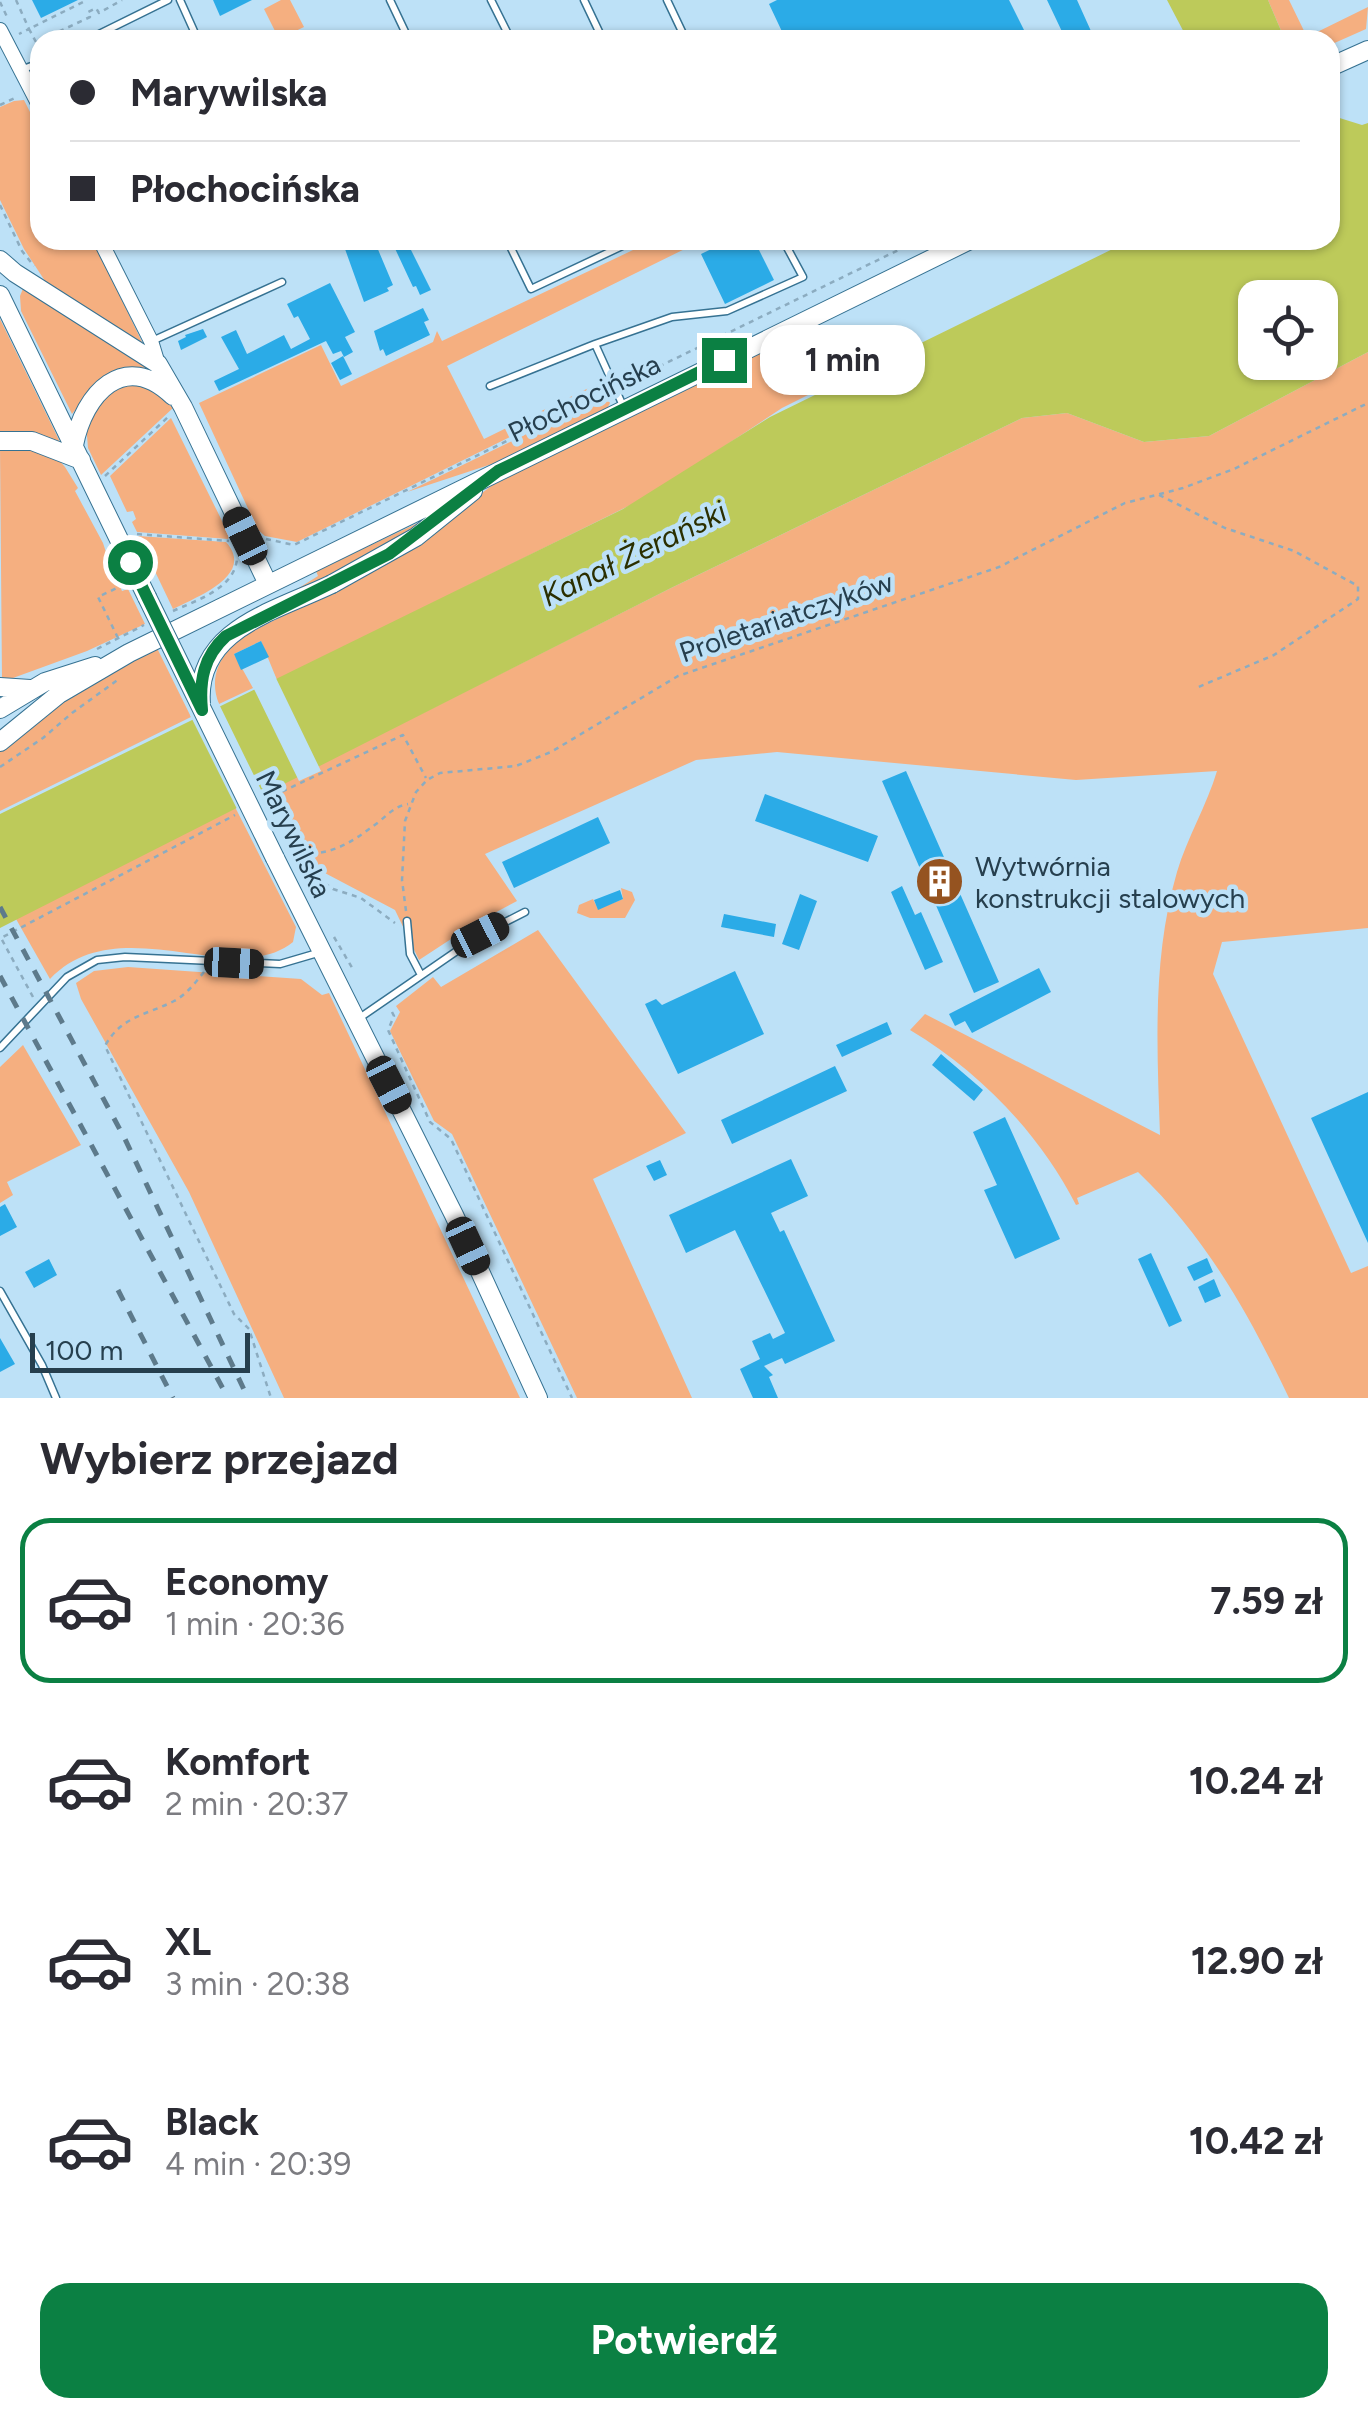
<!DOCTYPE html>
<html lang="pl">
<meta charset="utf-8">
<style>
:root{--surface:#fff;--page:#f7f7f7;--text:#2b2b33;--muted:#7c7c81;--line:#e1e1e2;--accent:#0b8043}
body{margin:0;font-family:Figtree,sans-serif;background:var(--page);color:var(--text);height:100vh;display:flex;flex-direction:column;font-size:38px;white-space:nowrap}
*{box-sizing:border-box;margin:0}
p{font-size:32px;color:var(--muted)}
.icon{flex:none;width:55px;height:55px;fill:none;stroke:currentColor;stroke-width:2;stroke-linecap:round;stroke-linejoin:round}
.map{position:relative;height:1398px;overflow:hidden}
.sheet{display:flex;flex-direction:column;background:var(--surface);flex:1}
.sheet>*{flex:none}
.guide{position:absolute;left:30px;top:30px;width:1310px;height:220px;border-radius:30px;box-shadow:0 2px 8px #0004;display:grid;align-content:center;height:220px;padding:0 40px;background:var(--surface)}
.tools{position:absolute;left:1238px;top:280px;display:grid;gap:20px}
.tools a{display:grid;place-items:center;width:100px;height:100px;border-radius:20px;background:var(--surface);box-shadow:0 2px 8px #0004;font-size:50px}
.scale{position:absolute;left:30px;bottom:25px;width:220px;box-sizing:border-box;padding-left:10px;border:5px solid #263f4e;border-top:0;font-size:28px;line-height:35px;white-space:nowrap;color:#263f4e;-webkit-text-stroke:8px #bde1f7;paint-order:stroke}
.end{position:absolute;width:45px;height:45px;margin:-22px;border:12px solid #0b8043;background:#fff;box-shadow:0 0 0 5px #fff}
.from{border-radius:50%}
.bubble{position:absolute;height:70px;border-radius:30px;background:var(--surface);box-shadow:0 2px 8px #0004;font-size:32px;font-weight:700;line-height:70px;text-align:center}
.car{position:absolute;width:30px;height:60px;margin:-30px -15px;border-radius:12px;box-shadow:0 0 8px 2px #0007;background:linear-gradient(#222 24%,#8ab4d8 0 40%,#222 0 76%,#8ab4d8 0 86%,#222 0)}
.guide b{display:flex;align-items:center;gap:35px;height:95px;font-size:38px}
.guide b+b{border-top:2px solid var(--line)}
.guide i{width:25px;height:25px;background:var(--text)}
ul{padding:0;list-style:none}
li{display:flex;align-items:center;gap:30px;height:165px;margin:0 20px 15px;padding:0 20px;border:5px solid transparent;border-radius:30px}
li div{flex:1}
li b{display:block;font-size:38px}
li em{font-style:normal;font-weight:700}
li.selected{border-color:var(--accent)}
li>.icon{width:90px;height:90px;stroke-width:1.5}
h2{padding:0 40px;font-size:45px;line-height:120px}
.cta{display:flex;gap:20px;margin-top:auto;padding:20px 40px}
.cta a{flex:1;height:115px;border-radius:30px;background:var(--accent);color:#fff;font-size:40px;font-weight:700;line-height:115px;text-align:center}
.map>svg:first-child{display:block}
.green{fill:#f5af80}
.water{fill:#bdca5a;fill-rule:evenodd}
.pier{fill:#bde1f7}
.building{fill:#2babe7}
.lines{fill:none;stroke-linecap:round;stroke-linejoin:round}
.lane-casing{stroke:#367292;stroke-width:9}
.street-casing{stroke:#367292;stroke-width:16}
.secondary-casing{stroke:#367292;stroke-width:20}
.path{stroke:#8cacc0;stroke-width:2.5;stroke-dasharray:5 5;stroke-linecap:butt}
.lane{stroke:#fff;stroke-width:6}
.street{stroke:#fff;stroke-width:14}
.secondary{stroke:#fff;stroke-width:18}
.rail{stroke:#5d7a8b;stroke-width:5;stroke-dasharray:12 12;stroke-linecap:butt}
.secondary-bridge-casing{stroke:#367292;stroke-width:20;stroke-linecap:butt}
.secondary-bridge{stroke:#fff;stroke-width:18}
.route{stroke:#0b8043;stroke-width:12}
.labels{text-anchor:middle;stroke-width:9;stroke-linejoin:round;paint-order:stroke}
.street-label{font-size:28px;fill:#263f4e;stroke:#bde1f7}
.poi-label{font-size:28px;fill:#263f4e;stroke:#bde1f7;text-anchor:start}
.water-label{font-size:30px;font-style:italic;fill:#2b2f00;stroke:#bde1f7}
</style>
<div class="map">
<svg width="1368" height="1398" viewBox="0 0 1368 1398">
<rect width="100%" height="100%" fill="#bde1f7"/>
<path class="green" d="M 281,0 L 290,0 L 304,27 L 279,39 L 264,9 Z
M 1268,0 L 1289,0 L 1307,37 L 1368,7 L 1366,29 L 1330,45 L 1330,40 L 1285,40 Z
M 24,100 L 40,132 L 40,240 L 93,240 L 143,344 L 49,287 L 24,249 L 0,200 L 0,107 L 14,101 Z
M 654,240 L 703,240 L 447,366 L 484,439 L 603,381 L 602,388 L 593,396 L 297,542 L 265,536 L 258,530 L 199,403 L 321,345 L 341,386 L 433,342 L 437,331 L 442,341 Z
M 24,286 L 153,367 L 153,372 L 95,385 L 72,414 L 21,311 L 20,296 Z
M 0,319 L 59,440 L 60,443 L 0,434 Z
M 810,328 L 866,366 L 782,408 L 676,478 L 677,482 L 277,680 L 261,641 L 234,654 L 253,688 L 219,704 C 211,684 215,665 229,650 L 227,646 L 237,639 L 348,583 L 429,534 L 495,483 Z
M 1368,352 L 1368,928 L 1222,942 L 1213,974 L 1351,1273 L 1368,1266 L 1368,1398 L 1289,1398 C 1249,1314 1206,1237 1138,1172 L 1077,1198 L 1079,1204 L 1076,1205 C 1039,1133 980,1072 910,1030 L 925,1014 L 1160,1135 C 1157,1047 1152,958 1177,872 C 1187,838 1207,805 1217,771 L 1076,780 L 777,752 L 696,760 L 485,854 L 517,901 L 474,924 L 419,960 L 395,910 L 323,872 L 270,790 L 671,588 L 1022,418 L 1067,413 L 1144,442 L 1209,436 Z
M 139,385 L 153,389 L 173,408 L 101,475 L 88,448 L 86,424 L 106,393 L 126,386 Z
M 605,396 L 610,403 L 607,409 L 498,462 L 407,492 Z
M 171,418 L 229,535 L 228,539 L 137,532 L 132,522 L 136,519 L 133,511 L 127,512 L 110,476 Z
M 20,446 L 57,458 L 65,467 L 78,488 L 75,491 L 103,543 L 108,558 L 103,561 L 107,569 L 112,567 L 122,591 L 128,589 L 145,624 L 87,651 L 2,682 L 0,447 Z
M 424,520 L 401,540 L 275,603 L 318,576 L 316,571 Z
M 138,536 L 226,542 C 256,575 196,597 173,609 Z
M 157,648 L 191,717 L 0,811 L 0,749 L 68,695 Z
M 235,807 L 296,927 L 293,942 C 234,990 119,907 50,979 L 16,919 Z
M 621,888 L 632,892 L 635,900 L 625,918 L 590,918 L 577,913 L 579,905 L 593,899 L 598,909 L 623,899 Z
M 538,930 L 686,1133 L 593,1179 L 692,1398 L 577,1398 L 452,1134 L 434,1121 L 390,1031 L 400,1012 L 396,1006 L 433,977 L 441,987 Z
M 128,967 L 301,979 L 322,995 L 329,993 L 520,1398 L 284,1398 L 189,1192 L 81,999 L 76,983 L 94,971 Z
M 23,1045 L 81,1145 L 7,1182 L 13,1195 L 0,1203 L 0,1067 Z"/>
<path class="water" d="M 1167,0 L 1268,0 L 1285,40 L 1188,40 Z
M 1330,115 L 1362,125 L 1368,123 L 1368,352 L 1209,436 L 1144,442 L 1067,413 L 1022,418 L 671,588 L 0,928 L 0,814 L 623,509 L 770,417 L 1131,240 L 1330,240 ZM 1255,298 L 1320,298 L 1320,362 L 1255,362 Z"/>
<path class="pier" d="M 274,674 L 321,771 L 299,781 L 252,685 Z
M 218,702 L 265,798 L 238,811 L 190,715 Z"/>
<path class="building" d="M 32,0 L 78,0 L 41,18 Z
M 213,0 L 252,0 L 220,16 Z
M 777,0 L 1009,0 L 1029,40 L 786,40 L 769,4 Z
M 1047,0 L 1077,0 L 1095,40 L 1066,40 Z
M 326,240 L 374,240 L 393,285 L 387,288 L 389,291 L 364,302 L 345,249 L 340,243 L 330,246 Z
M 391,240 L 406,240 L 431,290 L 420,295 L 416,286 L 413,287 Z
M 730,240 L 754,240 L 774,280 L 725,304 L 701,254 Z
M 330,283 L 355,332 L 345,337 L 353,352 L 344,357 L 341,351 L 333,354 L 326,341 L 219,391 L 214,381 L 239,369 L 221,337 L 236,330 L 247,354 L 284,335 L 291,349 L 310,339 L 298,316 L 294,318 L 287,304 Z
M 423,308 L 429,320 L 424,322 L 430,335 L 386,356 L 383,349 L 380,351 L 374,331 Z
M 203,329 L 207,337 L 181,350 L 178,341 L 186,337 L 185,335 Z
M 343,356 L 352,374 L 340,380 L 331,363 Z
M 261,641 L 269,657 L 241,670 L 234,654 Z
M 906,771 L 999,982 L 974,993 L 882,781 Z
M 765,794 L 878,836 L 868,862 L 755,821 Z
M 598,817 L 610,843 L 514,888 L 502,862 Z
M 902,886 L 915,915 L 921,912 L 943,962 L 925,970 L 891,892 Z
M 620,890 L 623,899 L 598,910 L 594,900 Z
M 800,894 L 817,901 L 799,950 L 782,944 Z
M 724,914 L 776,924 L 774,937 L 721,927 Z
M 1039,968 L 1051,992 L 972,1033 L 965,1021 L 955,1026 L 949,1014 Z
M 735,971 L 764,1034 L 678,1074 L 645,1004 L 656,999 L 662,1005 Z
M 887,1022 L 892,1034 L 842,1057 L 836,1045 Z
M 941,1054 L 983,1090 L 974,1101 L 932,1065 Z
M 835,1066 L 847,1091 L 732,1144 L 721,1120 Z
M 1368,1092 L 1368,1243 L 1311,1118 Z
M 1005,1117 L 1060,1239 L 1015,1259 L 984,1190 L 997,1185 L 973,1132 Z
M 791,1159 L 808,1196 L 771,1213 L 780,1232 L 784,1230 L 835,1341 L 785,1364 L 782,1358 L 764,1366 L 773,1375 L 769,1377 L 778,1398 L 753,1398 L 740,1369 L 760,1359 L 752,1341 L 770,1333 L 773,1339 L 785,1333 L 735,1230 L 686,1253 L 669,1215 Z
M 660,1160 L 667,1175 L 654,1181 L 646,1166 Z
M 5,1204 L 17,1227 L 0,1236 L 0,1207 Z
M 1151,1253 L 1182,1321 L 1169,1327 L 1138,1259 Z
M 1207,1258 L 1213,1272 L 1194,1281 L 1187,1267 Z
M 49,1259 L 57,1275 L 34,1288 L 25,1272 Z
M 1214,1279 L 1221,1296 L 1205,1303 L 1198,1287 Z
M 0,1338 L 15,1364 L 0,1372 Z"/>
<g class="lines">
<defs>
<path id="lane" d="M 180,0 L 198,40
M 390,0 L 409,40
M 491,0 L 511,40
M 584,0 L 603,40
M 667,0 L 686,40
M 87,40 L 168,0
M 23,69 L 40,63
M 507,240 L 531,289 L 635,240
M 608,240 L 613,250
M 152,341 L 282,282
M 595,344 L 672,317 L 727,311 L 803,277 L 783,240
M 490,386 L 595,344 L 624,408
M 407,921 L 410,954 L 421,975
M 358,1019 L 480,935 L 525,912
M 0,1048 L 67,977 L 97,960 L 125,957 L 280,964 L 321,952
M 0,1291 L 42,1365 L 56,1398"/>
<path id="street" d="M 0,30 L 40,107
M 100,240 L 151,341 L 158,364"/>
<path id="secondary" d="M 1330,67 L 1368,50
M 0,260 L 15,273 L 158,364 L 183,407 L 267,582
M 0,295 L 147,597
M 0,441 L 32,441 L 81,460
M 74,445 C 84,394 124,349 173,396
M 332,584 L 416,537 L 473,491
M 0,687 L 30,689
M 0,709 L 45,682 L 95,666
M 0,742 L 59,694 L 129,653 L 970,240
M 275,858 L 454,1215 L 538,1398"/>
</defs>
<use href="#lane" class="lane-casing"/>
<use href="#street" class="street-casing"/>
<use href="#secondary" class="secondary-casing"/>
<path class="path" d="M 16,0 L 29,29 L 19,34
M 0,2 L 8,19
M 41,40 L 90,17 L 88,12 L 96,8 L 99,13 L 122,0
M 36,42 L 29,29 L 87,0
M 0,105 L 17,97
M 0,205 L 22,251 L 34,266
M 623,384 L 919,240
M 105,476 L 168,417
M 1159,495 L 1225,528 L 1294,551 L 1358,586 L 1358,599 L 1274,655 L 1196,688
M 137,534 L 229,541
M 266,539 L 294,545 L 607,392
M 173,611 C 197,600 234,589 237,559
M 118,638 L 98,597 L 121,586
M 97,649 L 144,625
M 0,767 L 43,738 L 72,713 L 119,679
M 264,800 L 403,735 L 426,778
M 291,854 C 332,856 348,845 380,821 C 389,813 396,806 408,804
M 300,866 L 333,889 L 361,898 L 395,923
M 406,911 L 402,880 L 405,821 L 416,792 L 427,780 L 440,773 L 516,766 L 551,752 L 678,676 L 999,567 L 1125,503 L 1183,488 L 1234,469 L 1368,403
M 334,937 L 354,971
M 204,972 C 195,983 186,995 174,1001 C 147,1015 121,1016 105,1046 L 234,1314 L 249,1329 L 271,1398
M 33,997 L 1,938 L 235,815
M 392,1012 L 394,1016 L 388,1030 L 430,1122 L 451,1139 L 572,1398"/>
<use href="#lane" class="lane"/>
<use href="#street" class="street"/>
<use href="#secondary" class="secondary"/>
<path class="rail" d="M 0,907 L 124,1137 L 248,1398
M 0,976 L 228,1398
M 118,1290 L 173,1398"/>
<defs>
<path id="secondary-bridge" d="M 147,597 L 275,858
M 201,704 C 195,629 276,611 332,584"/>
</defs>
<use href="#secondary-bridge" class="secondary-bridge-casing"/>
<use href="#secondary-bridge" class="secondary-bridge"/>
</g>
<g class="lines">
<path class="route" d="M 130,562 L 202,710 C 199,680 204,656 226,636 L 389,554 L 498,471 L 724,360"/>
</g>
<defs>
<symbol id="building-disc" viewBox="-11 -11 22 22"><circle r="9.5" fill="#955320" stroke="#bde1f7"/><path d="M-4-6H4V6H1V3H-1V6H-4ZM-2.5-4.3h1.7v1.8h-1.7ZM.8-4.3h1.7v1.8H.8ZM-2.5-1h1.7V.8h-1.7ZM.8-1h1.7V.8H.8Z" fill="#fff"/></symbol>
</defs>
<g fill-rule="evenodd">
<use href="#building-disc" x="912" y="854" width="55" height="55"/>
</g>
<g class="labels">
<g class="street-label">
<text transform="translate(584 398) rotate(-26)" y="10">Płochocińska</text>
<text transform="translate(786 617) rotate(-19)" y="10">Proletariatczyków</text>
<text transform="translate(294 834) rotate(64)" y="10">Marywilska</text>
</g>
<g class="poi-label">
<text x="975" y="876">Wytwórnia<tspan x="975" dy="32">konstrukcji stalowych</tspan></text>
</g>
<g class="water-label">
<text transform="translate(634 554) rotate(-26)" y="10">Kanał Żerański</text>
</g>
</g>
</svg>
<div class="tools">
<a><svg class="icon" aria-label="locate" viewBox="0 0 24 24"><circle cx="12" cy="12" r="6"/><path d="M12 2v4M12 18v4M2 12h4M18 12h4"/></svg></a>
</div>
<div class="scale">100 m</div>
<i class="end from" style="left:130px;top:562px"></i>
<i class="end" style="left:724px;top:360px"></i>
<div class="bubble" style="left:760px;top:325px;width:165px">1 min</div>
<i class="car" style="left:245px;top:536px;rotate:334deg"></i>
<i class="car" style="left:480px;top:935px;rotate:63deg"></i>
<i class="car" style="left:234px;top:963px;rotate:93deg"></i>
<i class="car" style="left:389px;top:1085px;rotate:153deg"></i>
<i class="car" style="left:468px;top:1246px;rotate:155deg"></i>
<div class="guide">
<b><i class="from"></i>Marywilska</b>
<b><i></i>Płochocińska</b>
</div>
</div>
<section class="sheet">
<h2>Wybierz przejazd</h2>
<ul>
<li class="selected"><svg class="icon" aria-label="car" viewBox="0 0 24 24"><path d="M5 17H2v-5l4-1 3-4h7l3 4 3 1v5h-3M9 17h6M6 11h13"/><circle cx="7" cy="17" r="2"/><circle cx="17" cy="17" r="2"/></svg><div><b>Economy</b><p>1 min · 20:36</p></div><em>7.59 zł</em></li>
<li><svg class="icon" aria-label="car" viewBox="0 0 24 24"><path d="M5 17H2v-5l4-1 3-4h7l3 4 3 1v5h-3M9 17h6M6 11h13"/><circle cx="7" cy="17" r="2"/><circle cx="17" cy="17" r="2"/></svg><div><b>Komfort</b><p>2 min · 20:37</p></div><em>10.24 zł</em></li>
<li><svg class="icon" aria-label="car" viewBox="0 0 24 24"><path d="M5 17H2v-5l4-1 3-4h7l3 4 3 1v5h-3M9 17h6M6 11h13"/><circle cx="7" cy="17" r="2"/><circle cx="17" cy="17" r="2"/></svg><div><b>XL</b><p>3 min · 20:38</p></div><em>12.90 zł</em></li>
<li><svg class="icon" aria-label="car" viewBox="0 0 24 24"><path d="M5 17H2v-5l4-1 3-4h7l3 4 3 1v5h-3M9 17h6M6 11h13"/><circle cx="7" cy="17" r="2"/><circle cx="17" cy="17" r="2"/></svg><div><b>Black</b><p>4 min · 20:39</p></div><em>10.42 zł</em></li>
</ul>
<div class="cta"><a>Potwierdź</a></div>
</section>
